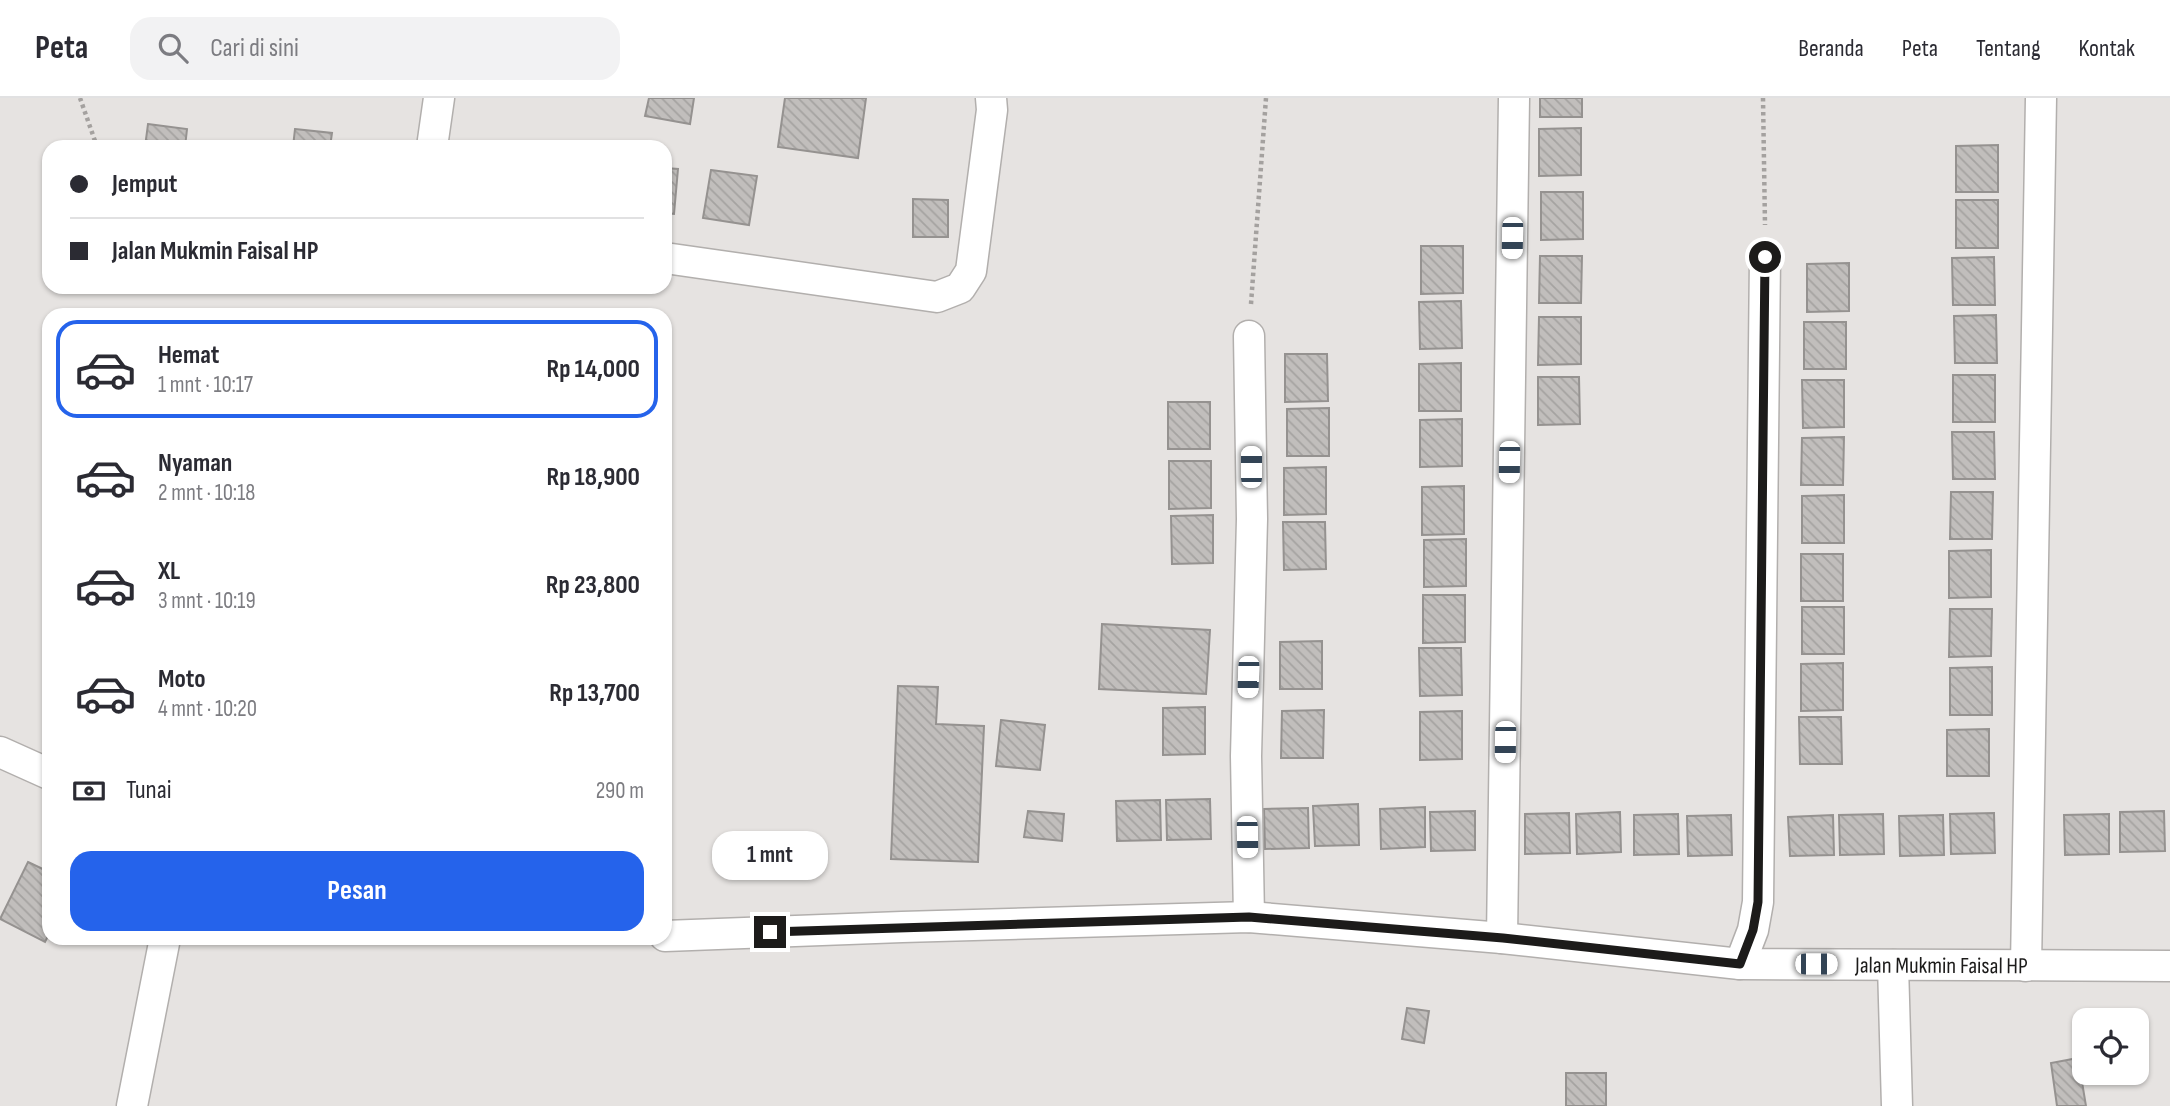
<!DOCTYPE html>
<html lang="id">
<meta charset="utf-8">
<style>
:root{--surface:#fff;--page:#f2f2f3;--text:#2b2b33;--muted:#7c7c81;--line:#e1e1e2;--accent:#2563eb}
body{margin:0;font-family:"Sofia Sans Condensed",sans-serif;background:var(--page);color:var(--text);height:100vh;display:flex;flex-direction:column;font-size:26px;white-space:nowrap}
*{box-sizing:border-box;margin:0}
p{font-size:23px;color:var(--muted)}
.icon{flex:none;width:38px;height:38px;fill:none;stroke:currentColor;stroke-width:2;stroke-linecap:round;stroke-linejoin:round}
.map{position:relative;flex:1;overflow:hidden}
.drawer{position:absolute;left:42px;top:210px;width:630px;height:637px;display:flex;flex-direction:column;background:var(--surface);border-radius:21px;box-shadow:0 2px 5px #0004}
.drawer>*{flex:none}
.guide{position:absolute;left:42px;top:42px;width:630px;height:154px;border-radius:21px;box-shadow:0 2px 5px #0004;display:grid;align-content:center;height:154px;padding:0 28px;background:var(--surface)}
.controls{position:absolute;left:2072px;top:910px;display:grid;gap:14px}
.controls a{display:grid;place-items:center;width:77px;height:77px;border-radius:14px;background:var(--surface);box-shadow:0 2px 5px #0004;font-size:35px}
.end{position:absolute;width:32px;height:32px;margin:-16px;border:9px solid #1c1b1a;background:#fff;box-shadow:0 0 0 4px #fff}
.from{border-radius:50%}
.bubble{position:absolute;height:49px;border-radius:21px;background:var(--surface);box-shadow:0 2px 5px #0004;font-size:23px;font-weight:700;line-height:49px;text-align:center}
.car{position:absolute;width:21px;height:42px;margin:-21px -10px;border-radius:9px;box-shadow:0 0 5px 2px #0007;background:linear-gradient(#fff 24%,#345 0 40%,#fff 0 76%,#345 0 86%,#fff 0)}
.guide b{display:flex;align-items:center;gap:24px;height:66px;font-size:26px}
.guide b+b{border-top:2px solid var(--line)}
.guide i{width:18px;height:18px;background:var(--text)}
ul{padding:12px 0 0;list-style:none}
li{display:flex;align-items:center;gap:21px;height:98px;margin:0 14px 10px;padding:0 14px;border:4px solid transparent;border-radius:21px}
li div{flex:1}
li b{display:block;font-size:26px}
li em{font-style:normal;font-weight:700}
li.active{border-color:var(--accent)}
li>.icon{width:63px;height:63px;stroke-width:1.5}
.pay{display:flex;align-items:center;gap:18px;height:77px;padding:0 28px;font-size:26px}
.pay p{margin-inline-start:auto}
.button{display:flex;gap:14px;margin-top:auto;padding:14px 28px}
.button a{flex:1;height:80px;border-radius:21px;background:var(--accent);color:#fff;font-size:28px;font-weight:700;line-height:80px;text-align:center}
header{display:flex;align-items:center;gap:42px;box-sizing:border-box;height:98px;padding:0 35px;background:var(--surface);border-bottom:2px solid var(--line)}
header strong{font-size:33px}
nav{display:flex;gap:38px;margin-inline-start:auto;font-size:24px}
.search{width:490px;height:63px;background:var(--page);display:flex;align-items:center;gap:18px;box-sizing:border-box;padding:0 24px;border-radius:21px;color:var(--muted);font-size:26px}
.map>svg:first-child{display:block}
.building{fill:url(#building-back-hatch);stroke:#959290;stroke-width:2}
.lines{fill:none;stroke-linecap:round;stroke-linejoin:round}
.street-casing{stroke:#b2afad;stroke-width:33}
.path{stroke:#a4a19f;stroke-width:4.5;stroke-dasharray:3.5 3.5;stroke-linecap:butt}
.street{stroke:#fff;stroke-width:30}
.route{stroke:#1c1b1a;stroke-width:9}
.labels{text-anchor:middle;stroke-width:5;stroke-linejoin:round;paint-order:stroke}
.street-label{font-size:23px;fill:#1c1b1a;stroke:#f3f0ee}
</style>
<header>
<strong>Peta</strong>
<div class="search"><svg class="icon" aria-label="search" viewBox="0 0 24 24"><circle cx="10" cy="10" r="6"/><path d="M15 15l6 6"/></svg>Cari di sini</div>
<nav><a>Beranda</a><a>Peta</a><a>Tentang</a><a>Kontak</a></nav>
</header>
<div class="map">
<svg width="2170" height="1008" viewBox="0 0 2170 1008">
<defs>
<pattern id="building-back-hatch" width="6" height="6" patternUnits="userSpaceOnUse" patternTransform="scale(1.75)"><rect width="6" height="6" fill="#c1bebc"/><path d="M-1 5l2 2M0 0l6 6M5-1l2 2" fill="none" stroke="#a5a3a1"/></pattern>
</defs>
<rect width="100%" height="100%" fill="#e6e3e1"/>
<path class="building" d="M 649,0 L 694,0 L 690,26 L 645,18 Z
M 785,0 L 866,0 L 858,60 L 778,49 Z
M 1540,0 L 1582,0 L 1582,19 L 1540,19 Z
M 148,26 L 187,31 L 185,49 L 145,49 Z
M 1581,30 L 1581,77 L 1539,78 L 1539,31 Z
M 295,31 L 332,35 L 330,49 L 293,49 Z
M 1998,47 L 1998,94 L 1956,94 L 1956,48 Z
M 665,70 L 678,71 L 674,116 L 665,115 Z
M 711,72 L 757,78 L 749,127 L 703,120 Z
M 1541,94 L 1583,94 L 1583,141 L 1541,142 Z
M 913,101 L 948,102 L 948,139 L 913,139 Z
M 1956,102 L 1998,102 L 1998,150 L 1956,150 Z
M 1421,148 L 1463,148 L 1463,195 L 1421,196 Z
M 1540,158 L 1582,158 L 1581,205 L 1539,205 Z
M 1994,159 L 1995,207 L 1953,207 L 1952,160 Z
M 1849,165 L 1849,213 L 1807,214 L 1807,166 Z
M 1461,203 L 1462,250 L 1420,251 L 1419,204 Z
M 1996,217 L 1997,265 L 1955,265 L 1954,218 Z
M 1539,219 L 1581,219 L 1581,266 L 1538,267 Z
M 1804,224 L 1846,224 L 1846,271 L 1804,271 Z
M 1285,256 L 1327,256 L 1328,303 L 1285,304 Z
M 1461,265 L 1461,313 L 1419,313 L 1419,266 Z
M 1953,277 L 1995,277 L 1995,324 L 1953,324 Z
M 1538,279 L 1579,279 L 1580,326 L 1538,327 Z
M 1802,282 L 1844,282 L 1844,329 L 1803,330 Z
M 1168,304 L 1210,304 L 1210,351 L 1168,351 Z
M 1329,310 L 1329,358 L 1287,358 L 1287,311 Z
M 1462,321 L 1462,368 L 1420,369 L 1420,322 Z
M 1952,334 L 1994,334 L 1995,381 L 1953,381 Z
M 1844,339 L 1843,387 L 1801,387 L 1802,340 Z
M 1169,363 L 1211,363 L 1211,410 L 1169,411 Z
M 1326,369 L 1326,416 L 1284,417 L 1284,370 Z
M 1464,388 L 1464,436 L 1422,437 L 1422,389 Z
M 1951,394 L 1993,394 L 1992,441 L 1950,441 Z
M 1844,397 L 1844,445 L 1802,445 L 1802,398 Z
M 1213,417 L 1213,465 L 1172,466 L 1171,418 Z
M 1283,424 L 1325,424 L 1326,471 L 1284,472 Z
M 1466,441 L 1466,488 L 1424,489 L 1424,442 Z
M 1991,452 L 1991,499 L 1949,500 L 1949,453 Z
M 1801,456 L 1843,456 L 1843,503 L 1801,503 Z
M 1423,497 L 1465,497 L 1465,544 L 1423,545 Z
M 1802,509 L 1844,509 L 1844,556 L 1802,556 Z
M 1950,511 L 1992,511 L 1991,558 L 1949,559 Z
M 1102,526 L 1210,532 L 1206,596 L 1099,591 Z
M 1322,543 L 1322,591 L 1280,591 L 1280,544 Z
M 1419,550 L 1461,550 L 1462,597 L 1420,598 Z
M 1843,565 L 1843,612 L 1801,613 L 1801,566 Z
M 1992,569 L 1992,617 L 1950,617 L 1950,570 Z
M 898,588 L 938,589 L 936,626 L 984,628 L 978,764 L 891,761 Z
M 1205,609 L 1205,656 L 1163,657 L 1163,610 Z
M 1324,612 L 1323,660 L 1281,660 L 1282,613 Z
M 1462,613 L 1462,661 L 1420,662 L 1420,614 Z
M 1799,619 L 1841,619 L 1842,666 L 1800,666 Z
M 1001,622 L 1045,627 L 1040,672 L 996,668 Z
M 1989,631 L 1989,678 L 1947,678 L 1947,632 Z
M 1210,701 L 1211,741 L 1167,742 L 1166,702 Z
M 1160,702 L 1161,742 L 1117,743 L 1116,703 Z
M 1358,706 L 1359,747 L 1315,748 L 1313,708 Z
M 1425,709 L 1425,749 L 1381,751 L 1380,711 Z
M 1308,710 L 1309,750 L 1265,751 L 1264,711 Z
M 1028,713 L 1064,716 L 1062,743 L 1024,739 Z
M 1475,713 L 1475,752 L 1431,753 L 1430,714 Z
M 2164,713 L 2165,753 L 2120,754 L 2120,714 Z
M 1620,714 L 1621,754 L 1577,756 L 1576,716 Z
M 1569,715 L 1570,755 L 1525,756 L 1525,716 Z
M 1994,715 L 1995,755 L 1951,756 L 1950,716 Z
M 1678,716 L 1679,756 L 1634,757 L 1634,717 Z
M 1883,716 L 1884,756 L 1840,757 L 1839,717 Z
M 2109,716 L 2109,756 L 2065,757 L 2064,717 Z
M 1731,717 L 1732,757 L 1688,758 L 1687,718 Z
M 1833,717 L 1834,757 L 1790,758 L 1788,719 Z
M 1943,717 L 1944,757 L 1900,758 L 1899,718 Z
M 28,764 L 49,774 L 49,836 L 45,844 L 0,821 Z
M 1407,910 L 1429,913 L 1424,945 L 1402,941 Z
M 2078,960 L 2086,1008 L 2057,1008 L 2051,965 Z
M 1566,975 L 1606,975 L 1606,1008 L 1566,1008 Z"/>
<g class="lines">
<defs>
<g id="street">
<path d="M 432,49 L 439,0"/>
<path d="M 665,160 L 937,199 L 960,190 L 971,173 L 992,12 L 991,0"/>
<path d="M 0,654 L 49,676"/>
<path d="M 1249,819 L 1246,658 L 1252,421 L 1249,238"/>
<path id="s1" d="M 665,838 L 902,829 L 1249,819 L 1502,840 L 1740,866 L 2170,868"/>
<path d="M 1502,840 L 1514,0"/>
<path d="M 1740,866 L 1753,832 L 1758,804 L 1765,159"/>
<path d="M 1893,867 L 1897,1008"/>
<path d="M 2026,868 L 2041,0"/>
<path d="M 132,1008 L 165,840"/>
</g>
</defs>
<use href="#street" class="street-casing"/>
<path class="path" d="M 80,0 L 95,43 L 101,49
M 1763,0 L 1765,127
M 1251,206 L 1266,0"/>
<use href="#street" class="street"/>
</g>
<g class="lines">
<path class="route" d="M 770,834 L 1249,819 L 1503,840 L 1740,866 L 1753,832 L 1758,804 L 1765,159"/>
</g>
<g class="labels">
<g class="street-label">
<text dy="8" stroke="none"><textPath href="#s1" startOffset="1279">Jalan Mukmin Faisal HP</textPath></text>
</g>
</g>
</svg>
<div class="controls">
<a><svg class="icon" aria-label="locate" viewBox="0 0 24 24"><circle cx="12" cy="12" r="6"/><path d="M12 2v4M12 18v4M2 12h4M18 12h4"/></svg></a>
</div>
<i class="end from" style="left:1765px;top:159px"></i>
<i class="end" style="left:770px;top:834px"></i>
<div class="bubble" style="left:712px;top:733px;width:116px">1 mnt</div>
<i class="car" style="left:1512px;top:140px;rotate:181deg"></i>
<i class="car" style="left:1509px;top:364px;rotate:181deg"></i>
<i class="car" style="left:1251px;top:369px;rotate:0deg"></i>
<i class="car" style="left:1248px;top:579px;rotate:182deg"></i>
<i class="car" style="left:1505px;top:644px;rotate:181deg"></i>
<i class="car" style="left:1247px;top:739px;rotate:179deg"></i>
<i class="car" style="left:1816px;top:866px;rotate:90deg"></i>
<div class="guide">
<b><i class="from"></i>Jemput</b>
<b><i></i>Jalan Mukmin Faisal HP</b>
</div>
<section class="drawer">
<ul>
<li class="active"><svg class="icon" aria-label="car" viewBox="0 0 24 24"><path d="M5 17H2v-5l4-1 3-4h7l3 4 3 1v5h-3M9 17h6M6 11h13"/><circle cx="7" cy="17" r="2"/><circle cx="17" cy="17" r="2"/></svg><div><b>Hemat</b><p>1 mnt · 10:17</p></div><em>Rp 14,000</em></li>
<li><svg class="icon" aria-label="car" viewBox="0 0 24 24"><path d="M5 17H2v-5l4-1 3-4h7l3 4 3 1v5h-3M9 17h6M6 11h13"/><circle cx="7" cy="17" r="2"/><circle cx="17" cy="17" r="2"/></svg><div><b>Nyaman</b><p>2 mnt · 10:18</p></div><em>Rp 18,900</em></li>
<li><svg class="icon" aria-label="car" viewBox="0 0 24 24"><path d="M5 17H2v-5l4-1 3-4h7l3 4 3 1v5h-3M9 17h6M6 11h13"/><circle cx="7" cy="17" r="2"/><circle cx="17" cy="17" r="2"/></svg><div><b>XL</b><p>3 mnt · 10:19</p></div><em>Rp 23,800</em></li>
<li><svg class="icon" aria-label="car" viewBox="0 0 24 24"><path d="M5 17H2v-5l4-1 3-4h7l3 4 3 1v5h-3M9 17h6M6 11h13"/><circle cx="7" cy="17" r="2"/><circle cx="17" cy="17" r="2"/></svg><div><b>Moto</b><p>4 mnt · 10:20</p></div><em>Rp 13,700</em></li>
</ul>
<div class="pay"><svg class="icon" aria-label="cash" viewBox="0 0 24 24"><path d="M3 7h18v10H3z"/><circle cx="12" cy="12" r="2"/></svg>Tunai<p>290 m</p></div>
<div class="button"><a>Pesan</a></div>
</section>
</div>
